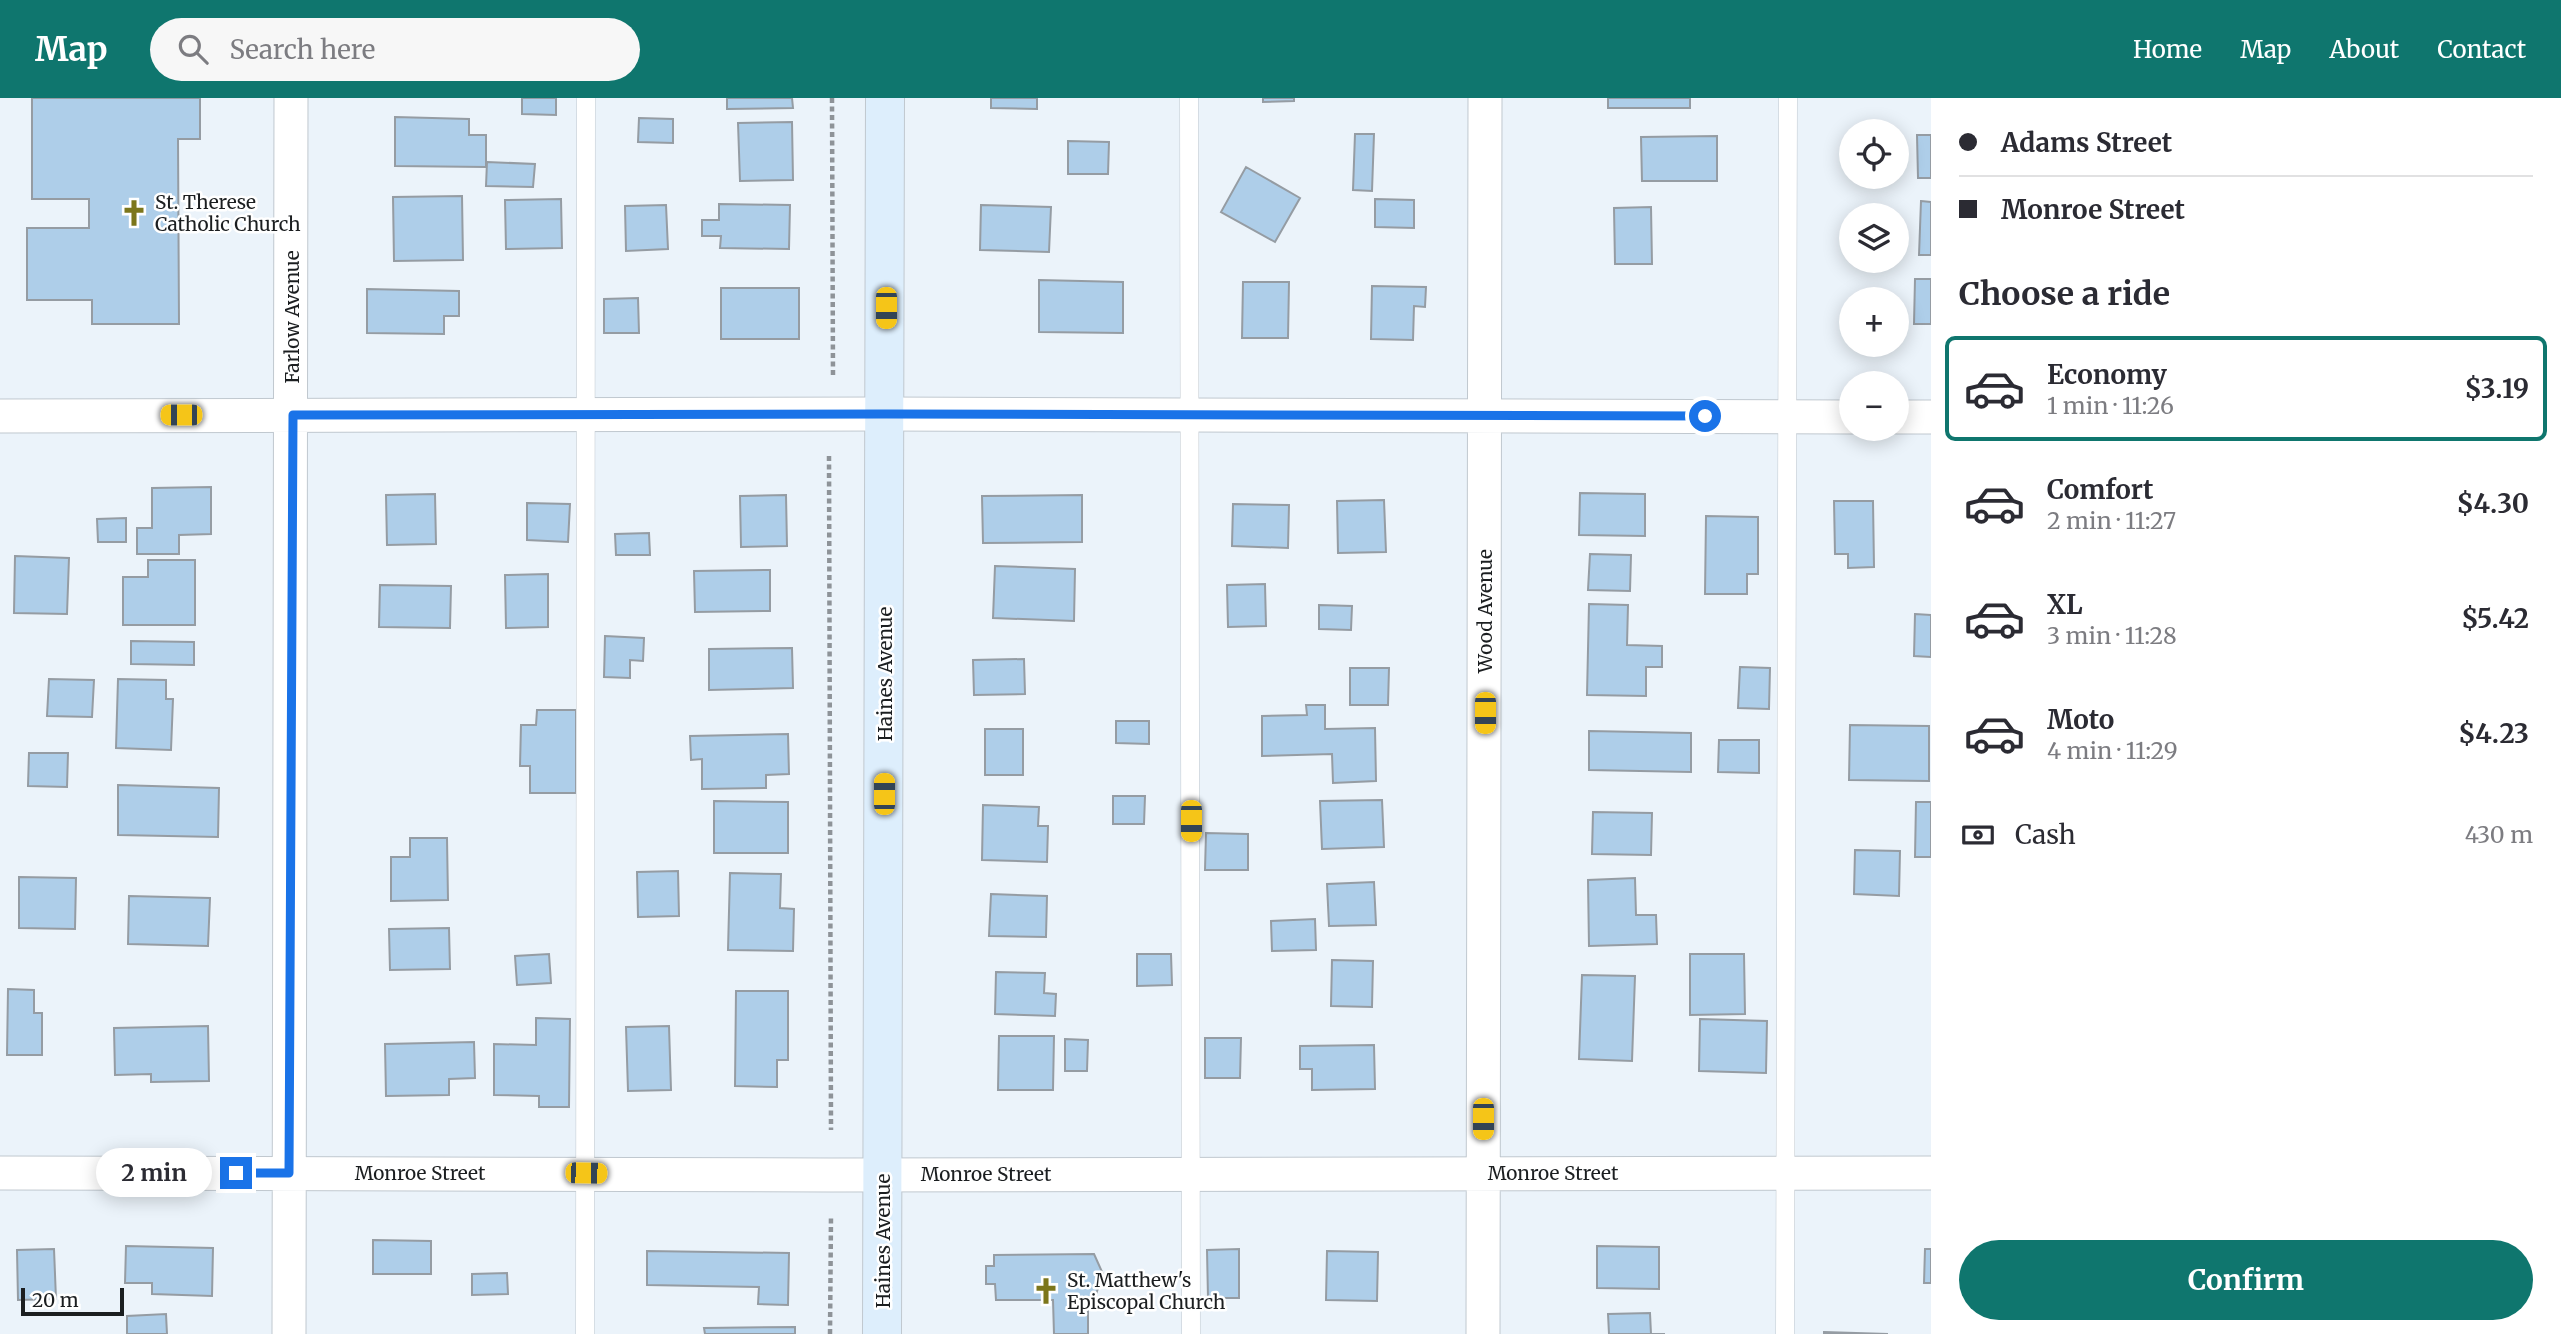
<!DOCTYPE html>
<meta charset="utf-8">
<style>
:root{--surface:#fff;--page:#f7f7f7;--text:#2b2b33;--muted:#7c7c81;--line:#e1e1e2;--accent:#0f766e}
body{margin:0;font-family:Merriweather,serif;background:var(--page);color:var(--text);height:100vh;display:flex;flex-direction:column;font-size:26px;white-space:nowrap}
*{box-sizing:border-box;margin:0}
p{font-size:23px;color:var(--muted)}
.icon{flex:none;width:38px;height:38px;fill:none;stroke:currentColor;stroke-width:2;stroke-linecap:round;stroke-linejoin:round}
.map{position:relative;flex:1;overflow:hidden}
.panel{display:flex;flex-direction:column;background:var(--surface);width:630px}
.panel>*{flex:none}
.banner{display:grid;align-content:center;height:154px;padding:0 28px;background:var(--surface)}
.buttons{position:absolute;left:1839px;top:21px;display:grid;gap:14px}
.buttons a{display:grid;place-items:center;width:70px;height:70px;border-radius:50%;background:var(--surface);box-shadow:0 4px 18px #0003;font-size:35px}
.scale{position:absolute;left:21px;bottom:18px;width:103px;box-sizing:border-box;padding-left:7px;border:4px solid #1b1e20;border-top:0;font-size:19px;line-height:24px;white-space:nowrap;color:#1b1e20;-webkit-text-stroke:5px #fff;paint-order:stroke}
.end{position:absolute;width:32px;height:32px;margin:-16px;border:9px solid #1a73e8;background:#fff;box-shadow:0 0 0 4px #fff}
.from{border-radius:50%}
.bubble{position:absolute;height:49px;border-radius:24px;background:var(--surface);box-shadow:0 4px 18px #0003;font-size:23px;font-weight:700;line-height:49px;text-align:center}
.car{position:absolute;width:21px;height:42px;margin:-21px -10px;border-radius:9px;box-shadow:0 0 5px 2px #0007;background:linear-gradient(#f5c518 24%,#345 0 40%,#f5c518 0 76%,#345 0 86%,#f5c518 0)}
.banner b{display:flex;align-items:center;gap:24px;height:66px;font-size:26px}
.banner b+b{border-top:2px solid var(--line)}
.banner i{width:18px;height:18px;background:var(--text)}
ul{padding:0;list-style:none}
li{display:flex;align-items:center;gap:21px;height:105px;margin:0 14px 10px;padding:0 14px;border:4px solid transparent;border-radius:10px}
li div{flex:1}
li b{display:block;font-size:26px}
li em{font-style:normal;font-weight:700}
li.selected{border-color:var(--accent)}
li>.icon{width:63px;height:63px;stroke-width:1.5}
h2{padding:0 28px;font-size:32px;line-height:84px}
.pay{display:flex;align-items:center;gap:18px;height:77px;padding:0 28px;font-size:26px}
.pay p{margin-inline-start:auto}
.cta{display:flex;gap:14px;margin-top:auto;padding:14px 28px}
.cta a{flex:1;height:80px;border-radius:42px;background:var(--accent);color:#fff;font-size:28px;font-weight:700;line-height:80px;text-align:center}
header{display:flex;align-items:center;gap:42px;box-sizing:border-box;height:98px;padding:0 35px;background:var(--accent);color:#fff}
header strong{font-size:33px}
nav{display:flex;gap:38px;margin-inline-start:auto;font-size:24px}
.search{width:490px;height:63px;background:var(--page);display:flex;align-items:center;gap:18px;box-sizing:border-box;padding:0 24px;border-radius:38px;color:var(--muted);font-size:26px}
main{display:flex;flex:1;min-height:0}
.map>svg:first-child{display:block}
.building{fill:#aecee9;stroke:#959ca3;stroke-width:2}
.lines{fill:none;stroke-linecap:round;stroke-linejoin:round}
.service-casing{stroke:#c0c8cf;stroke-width:19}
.minor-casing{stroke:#c0c8cf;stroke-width:35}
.secondary-casing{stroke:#c0c8cf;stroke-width:40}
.path{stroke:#8e9398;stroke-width:4.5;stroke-dasharray:5 3.5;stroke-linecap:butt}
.service{stroke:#fff;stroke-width:18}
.minor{stroke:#fff;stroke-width:33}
.secondary{stroke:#ddeefc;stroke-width:38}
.route{stroke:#1a73e8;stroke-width:9}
.labels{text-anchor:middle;stroke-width:5;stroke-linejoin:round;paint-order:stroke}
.poi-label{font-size:19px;fill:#1b1e20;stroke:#fff;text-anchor:start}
.street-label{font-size:19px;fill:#1b1e20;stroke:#fff}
</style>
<header>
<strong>Map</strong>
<div class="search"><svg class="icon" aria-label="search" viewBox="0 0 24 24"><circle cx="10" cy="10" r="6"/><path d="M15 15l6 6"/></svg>Search here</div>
<nav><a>Home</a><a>Map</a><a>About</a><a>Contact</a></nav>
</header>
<main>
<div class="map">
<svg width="1931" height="1236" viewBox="0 0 1931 1236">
<rect width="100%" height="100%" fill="#ebf3fa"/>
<path class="building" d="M 32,0 L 200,0 L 200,41 L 178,41 L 179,226 L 92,226 L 92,202 L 27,202 L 27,130 L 89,130 L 89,101 L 32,101 Z
M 522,0 L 556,0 L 556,17 L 522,16 Z
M 727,0 L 792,0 L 793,10 L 727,11 Z
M 991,0 L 1037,0 L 1037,11 L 991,10 Z
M 1263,0 L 1294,0 L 1294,3 L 1263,4 Z
M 1608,0 L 1690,0 L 1690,10 L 1608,10 Z
M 395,19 L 469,21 L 469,37 L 486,37 L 486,69 L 395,68 Z
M 639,20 L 673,21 L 673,45 L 638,44 Z
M 792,24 L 793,82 L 740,83 L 738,25 Z
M 1355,36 L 1374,36 L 1372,93 L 1353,92 Z
M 1917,37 L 1931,37 L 1931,80 L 1918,80 Z
M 1717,38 L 1717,83 L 1642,83 L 1641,39 Z
M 1068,43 L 1109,44 L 1108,76 L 1068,76 Z
M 487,64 L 535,66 L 533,89 L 486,88 Z
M 1246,69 L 1300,100 L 1275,144 L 1221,114 Z
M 462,98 L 463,162 L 394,163 L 393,99 Z
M 561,101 L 562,150 L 506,151 L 505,102 Z
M 1375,101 L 1414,102 L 1414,130 L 1375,129 Z
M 1921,103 L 1931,104 L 1931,157 L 1919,157 Z
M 719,106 L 790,107 L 789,151 L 720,150 L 721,138 L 702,138 L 702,122 L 719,122 Z
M 666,107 L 668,151 L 626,153 L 625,108 Z
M 981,107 L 1051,109 L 1049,154 L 980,152 Z
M 1651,109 L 1652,166 L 1615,166 L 1614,110 Z
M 1915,181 L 1931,181 L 1931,226 L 1914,226 Z
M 1039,182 L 1123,184 L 1123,235 L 1039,234 Z
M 1243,184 L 1289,184 L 1288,240 L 1242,240 Z
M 1372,188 L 1426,189 L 1425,209 L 1414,208 L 1413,242 L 1371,241 Z
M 721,190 L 799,190 L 799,241 L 721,241 Z
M 367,191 L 459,193 L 459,218 L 444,218 L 444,236 L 367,235 Z
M 638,200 L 639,235 L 604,235 L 604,201 Z
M 211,389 L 211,436 L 179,437 L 179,456 L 137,456 L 137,430 L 152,430 L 152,390 Z
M 1580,395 L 1645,396 L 1645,438 L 1579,437 Z
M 435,396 L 436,446 L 387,447 L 386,397 Z
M 786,397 L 787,448 L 741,449 L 740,398 Z
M 1082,397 L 1082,444 L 983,445 L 982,398 Z
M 1384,402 L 1386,454 L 1338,455 L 1337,403 Z
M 1834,403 L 1873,403 L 1874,469 L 1848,470 L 1848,456 L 1835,456 Z
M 527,405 L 570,406 L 568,444 L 527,442 Z
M 1233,406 L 1289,407 L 1288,450 L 1232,448 Z
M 1706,418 L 1758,419 L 1758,476 L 1747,476 L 1747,496 L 1705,496 Z
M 126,420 L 126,444 L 98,444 L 97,421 Z
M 649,435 L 650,457 L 616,457 L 615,436 Z
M 1590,456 L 1631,457 L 1630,493 L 1588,492 Z
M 15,458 L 69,460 L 67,516 L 14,515 Z
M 148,462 L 195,462 L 195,527 L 123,527 L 123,479 L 148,479 Z
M 995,468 L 1075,471 L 1074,523 L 993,520 Z
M 770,472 L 770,513 L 695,514 L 694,473 Z
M 548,476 L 548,529 L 506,530 L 505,477 Z
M 1265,486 L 1266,528 L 1228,529 L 1227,487 Z
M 380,487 L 451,488 L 450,530 L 379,529 Z
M 1589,506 L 1628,507 L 1627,547 L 1662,548 L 1662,569 L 1646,569 L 1646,598 L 1587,597 Z
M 1319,507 L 1352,508 L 1351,532 L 1319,531 Z
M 1915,516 L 1931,517 L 1931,559 L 1914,558 Z
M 605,538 L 644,540 L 643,563 L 630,562 L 630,580 L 604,579 Z
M 131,543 L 194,544 L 194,567 L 131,566 Z
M 792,550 L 793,590 L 709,592 L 709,551 Z
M 1024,561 L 1025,596 L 974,597 L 973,562 Z
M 1740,569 L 1770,570 L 1769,611 L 1738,610 Z
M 1350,570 L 1389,570 L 1388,607 L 1350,607 Z
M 49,581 L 94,582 L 92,619 L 47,618 Z
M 118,581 L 166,582 L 166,601 L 173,601 L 171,652 L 116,650 Z
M 1306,607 L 1325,607 L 1325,631 L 1375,630 L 1376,683 L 1333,685 L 1332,656 L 1262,658 L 1262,618 L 1307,617 Z
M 537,612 L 576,612 L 576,695 L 530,695 L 530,668 L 520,668 L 521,627 L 536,627 Z
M 1116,623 L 1149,623 L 1149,646 L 1116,645 Z
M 1850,627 L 1929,628 L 1929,683 L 1849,682 Z
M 985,631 L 1023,631 L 1023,677 L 985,677 Z
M 1589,633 L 1691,635 L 1691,674 L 1589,672 Z
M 788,636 L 789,676 L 766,677 L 766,690 L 702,691 L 702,661 L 691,662 L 690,638 Z
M 1719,642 L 1759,642 L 1759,675 L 1718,674 Z
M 29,655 L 68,655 L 67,689 L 28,688 Z
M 118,687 L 219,690 L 218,739 L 118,737 Z
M 1113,698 L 1145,698 L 1144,726 L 1113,726 Z
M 1382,702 L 1384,749 L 1322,751 L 1320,703 Z
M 714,703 L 788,704 L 788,755 L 714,755 Z
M 1916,704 L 1931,704 L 1931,759 L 1915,759 Z
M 983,707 L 1039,709 L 1038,728 L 1048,728 L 1047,764 L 982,762 Z
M 1593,714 L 1652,715 L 1651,757 L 1592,756 Z
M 1206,735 L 1248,736 L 1248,772 L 1205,772 Z
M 410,740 L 447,740 L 448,802 L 391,803 L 391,759 L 410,759 Z
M 1855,752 L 1900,753 L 1899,798 L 1854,796 Z
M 678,773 L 679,818 L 638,819 L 637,774 Z
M 730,775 L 781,776 L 780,810 L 794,811 L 793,853 L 728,852 Z
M 19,779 L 76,780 L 75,831 L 19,830 Z
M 1635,780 L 1636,817 L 1656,817 L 1657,846 L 1589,848 L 1588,782 Z
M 1374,784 L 1376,827 L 1329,828 L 1327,786 Z
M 991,796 L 1047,798 L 1046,839 L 989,838 Z
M 129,798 L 210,800 L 208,848 L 128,846 Z
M 1315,821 L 1316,852 L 1272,853 L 1271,823 Z
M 449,830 L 450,871 L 390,872 L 389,831 Z
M 549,856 L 551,885 L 517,887 L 515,858 Z
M 1137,856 L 1171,856 L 1172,887 L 1137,888 Z
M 1690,856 L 1744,856 L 1745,916 L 1690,917 Z
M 1332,862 L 1373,863 L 1372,909 L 1331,908 Z
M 996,874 L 1045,875 L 1044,895 L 1056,896 L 1055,918 L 995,916 Z
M 1582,877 L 1635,878 L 1632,963 L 1579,961 Z
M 8,891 L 34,892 L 34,915 L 42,915 L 42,957 L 7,957 Z
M 736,893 L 788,893 L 788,962 L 777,962 L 777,989 L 735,988 Z
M 536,920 L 570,921 L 569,1009 L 539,1009 L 539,998 L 494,997 L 494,946 L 536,947 Z
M 1700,921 L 1767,923 L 1766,975 L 1699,973 Z
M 208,928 L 209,983 L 151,984 L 151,976 L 115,977 L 114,930 Z
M 669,928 L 671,992 L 628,993 L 626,929 Z
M 999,938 L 1054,938 L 1053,992 L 998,992 Z
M 1205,940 L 1241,940 L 1240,980 L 1205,980 Z
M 1065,941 L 1088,942 L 1087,973 L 1065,973 Z
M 474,944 L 475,980 L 449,981 L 449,997 L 386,998 L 385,946 Z
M 1374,947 L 1375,991 L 1312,992 L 1312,971 L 1300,971 L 1300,948 Z
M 373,1142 L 431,1143 L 431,1176 L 373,1176 Z
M 126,1148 L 213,1150 L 212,1198 L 152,1196 L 152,1185 L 125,1185 Z
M 1597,1148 L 1659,1149 L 1659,1191 L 1597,1190 Z
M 54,1151 L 56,1201 L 18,1202 L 17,1152 Z
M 1239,1151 L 1239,1200 L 1208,1200 L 1207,1152 Z
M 1925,1151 L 1931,1151 L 1931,1185 L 1924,1185 Z
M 647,1153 L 789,1155 L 788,1207 L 758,1206 L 759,1189 L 647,1187 Z
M 1327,1153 L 1378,1154 L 1377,1203 L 1326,1202 Z
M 1094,1156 L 1103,1176 L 1095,1199 L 1088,1199 L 1088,1236 L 1054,1236 L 1053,1202 L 996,1202 L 995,1186 L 986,1186 L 986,1168 L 994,1168 L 994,1157 Z
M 507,1175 L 508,1196 L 472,1197 L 472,1176 Z
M 1650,1215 L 1651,1236 L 1665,1236 L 1609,1236 L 1608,1216 Z
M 166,1216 L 167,1236 L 127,1236 L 127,1218 Z
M 795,1229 L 795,1236 L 705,1236 L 704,1230 Z
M 1824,1234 L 1888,1236 L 1824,1236 Z"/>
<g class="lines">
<defs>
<path id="service" d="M 1189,0 L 1191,1236
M 585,1236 L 586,0
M 1785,1236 L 1788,0"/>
<path id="minor" d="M 0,318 L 886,316 L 1852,319
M 1897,319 L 1931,319
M 0,1075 L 831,1077 L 1931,1075
M 289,1236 L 291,0
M 1483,1236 L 1485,0"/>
<path id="secondary" d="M 882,1236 L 885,0"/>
</defs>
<use href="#service" class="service-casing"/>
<use href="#minor" class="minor-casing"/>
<use href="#secondary" class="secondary-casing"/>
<path class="path" d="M 832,0 L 833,280
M 829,358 L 831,1032
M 830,1236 L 831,1118"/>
<use href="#service" class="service"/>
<use href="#minor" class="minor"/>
<use href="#secondary" class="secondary"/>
</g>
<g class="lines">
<path class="route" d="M 236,1075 L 289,1075 L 293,317 L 886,316 L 1705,318"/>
</g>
<defs>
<symbol id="church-bare" viewBox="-9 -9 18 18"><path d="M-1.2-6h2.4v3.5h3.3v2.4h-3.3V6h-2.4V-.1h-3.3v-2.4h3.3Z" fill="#7c761b" stroke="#fff" stroke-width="2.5" paint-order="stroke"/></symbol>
</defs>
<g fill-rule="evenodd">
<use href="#church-bare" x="115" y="96" width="38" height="38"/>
<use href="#church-bare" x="1027" y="1174" width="38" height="38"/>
</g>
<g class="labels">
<g class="poi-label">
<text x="155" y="111">St. Therese<tspan x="155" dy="22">Catholic Church</tspan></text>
<text x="1067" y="1189">St. Matthew's<tspan x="1067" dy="22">Episcopal Church</tspan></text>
</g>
<g class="street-label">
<text transform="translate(292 219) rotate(-90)" y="7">Farlow Avenue</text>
<text transform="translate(1485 513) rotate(-90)" y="7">Wood Avenue</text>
<text transform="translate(885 576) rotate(-90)" y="7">Haines Avenue</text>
<text x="420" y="1082">Monroe Street</text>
<text x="1553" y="1082">Monroe Street</text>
<text x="986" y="1083">Monroe Street</text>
<text transform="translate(883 1143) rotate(-90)" y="7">Haines Avenue</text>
</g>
</g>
</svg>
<div class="buttons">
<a><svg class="icon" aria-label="locate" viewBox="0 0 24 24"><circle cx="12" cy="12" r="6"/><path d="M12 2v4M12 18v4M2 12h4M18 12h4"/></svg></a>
<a><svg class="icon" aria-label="layers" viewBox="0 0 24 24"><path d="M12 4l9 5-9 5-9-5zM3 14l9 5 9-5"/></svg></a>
<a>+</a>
<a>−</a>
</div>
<div class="scale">20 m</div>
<i class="end from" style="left:1705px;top:318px"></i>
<i class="end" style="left:236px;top:1075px"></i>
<div class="bubble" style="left:96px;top:1050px;width:116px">2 min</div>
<i class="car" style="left:886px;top:210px;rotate:180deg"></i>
<i class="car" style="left:181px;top:317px;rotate:270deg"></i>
<i class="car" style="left:1485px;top:615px;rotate:180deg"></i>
<i class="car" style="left:884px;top:696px;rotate:0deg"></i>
<i class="car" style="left:1191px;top:723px;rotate:180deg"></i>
<i class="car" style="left:1483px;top:1021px;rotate:180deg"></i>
<i class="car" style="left:586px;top:1075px;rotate:91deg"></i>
</div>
<section class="panel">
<div class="banner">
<b><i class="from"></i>Adams Street</b>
<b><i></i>Monroe Street</b>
</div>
<h2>Choose a ride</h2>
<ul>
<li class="selected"><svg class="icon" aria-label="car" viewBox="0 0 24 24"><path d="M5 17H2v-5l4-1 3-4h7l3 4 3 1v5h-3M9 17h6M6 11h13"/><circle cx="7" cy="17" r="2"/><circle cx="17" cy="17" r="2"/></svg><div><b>Economy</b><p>1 min · 11:26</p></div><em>$3.19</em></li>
<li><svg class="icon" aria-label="car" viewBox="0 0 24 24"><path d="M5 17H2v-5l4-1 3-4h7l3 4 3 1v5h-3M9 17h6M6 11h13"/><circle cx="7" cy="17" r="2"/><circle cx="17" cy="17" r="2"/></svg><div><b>Comfort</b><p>2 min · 11:27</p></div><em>$4.30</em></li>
<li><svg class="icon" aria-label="car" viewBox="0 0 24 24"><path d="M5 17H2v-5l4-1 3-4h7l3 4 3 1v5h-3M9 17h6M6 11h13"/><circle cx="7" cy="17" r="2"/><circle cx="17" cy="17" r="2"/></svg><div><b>XL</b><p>3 min · 11:28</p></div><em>$5.42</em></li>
<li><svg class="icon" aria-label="car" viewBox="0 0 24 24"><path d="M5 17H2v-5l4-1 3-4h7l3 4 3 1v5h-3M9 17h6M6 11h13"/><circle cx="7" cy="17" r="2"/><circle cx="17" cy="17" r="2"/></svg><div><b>Moto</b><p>4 min · 11:29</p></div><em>$4.23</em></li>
</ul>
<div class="pay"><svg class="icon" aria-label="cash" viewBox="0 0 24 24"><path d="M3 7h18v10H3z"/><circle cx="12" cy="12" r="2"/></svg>Cash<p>430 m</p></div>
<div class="cta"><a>Confirm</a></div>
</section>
</main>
